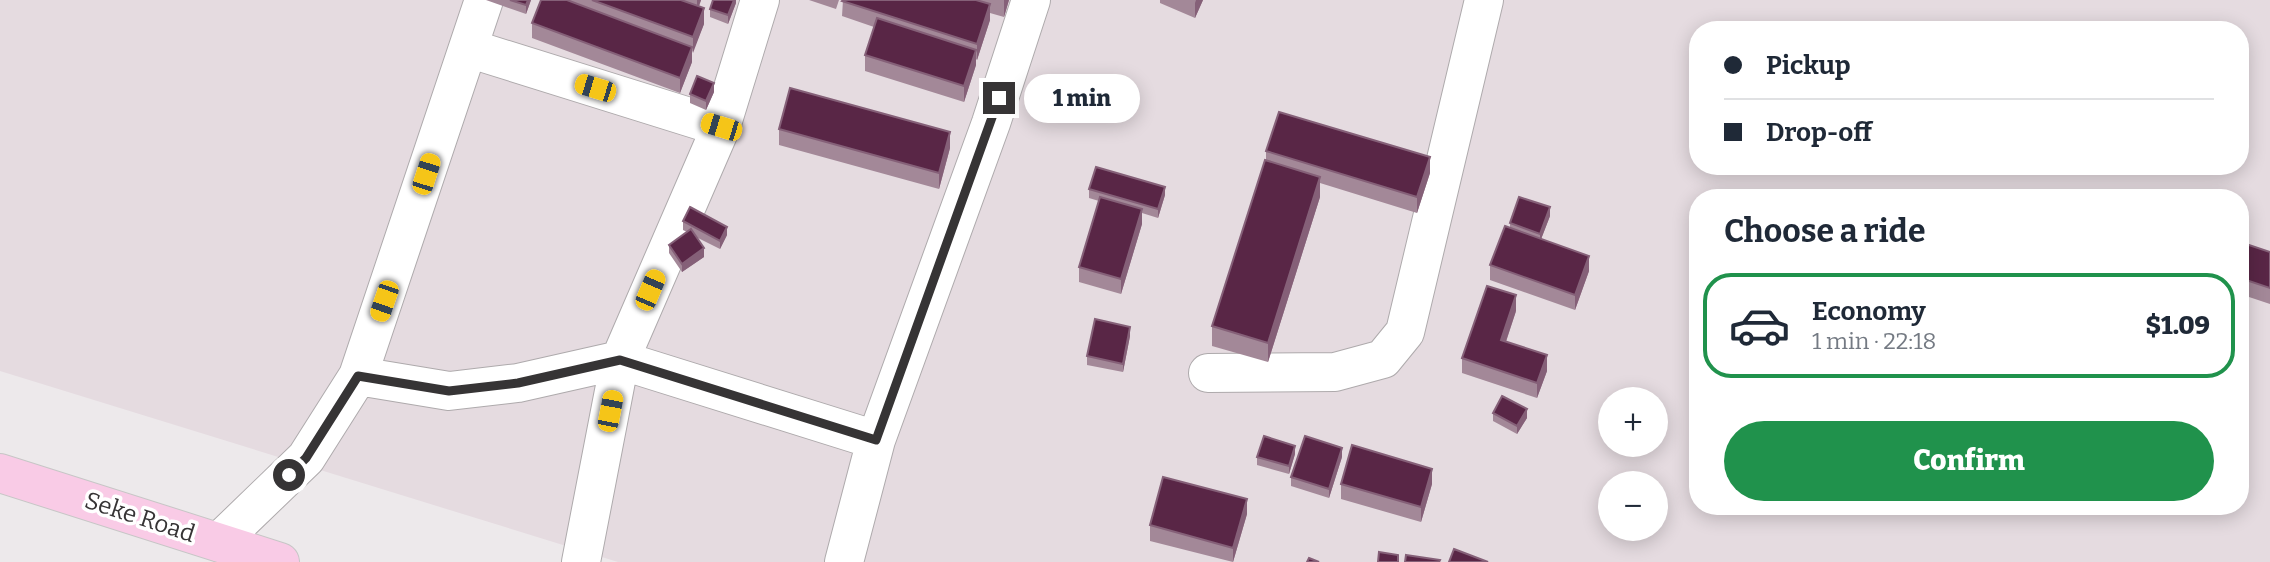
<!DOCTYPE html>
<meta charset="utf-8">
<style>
:root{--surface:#fff;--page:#f6f6f7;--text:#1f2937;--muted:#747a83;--line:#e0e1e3;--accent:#20924c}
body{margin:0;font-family:Bitter,serif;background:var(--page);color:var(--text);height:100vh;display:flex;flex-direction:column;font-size:26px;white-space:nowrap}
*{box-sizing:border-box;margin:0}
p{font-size:23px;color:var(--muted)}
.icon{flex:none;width:38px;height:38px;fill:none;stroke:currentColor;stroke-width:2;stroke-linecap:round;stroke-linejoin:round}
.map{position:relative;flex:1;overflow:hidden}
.details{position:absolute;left:1689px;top:189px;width:560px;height:326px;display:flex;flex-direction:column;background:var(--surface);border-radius:28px;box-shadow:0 4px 18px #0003}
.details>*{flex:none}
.hud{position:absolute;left:1689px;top:21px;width:560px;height:154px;border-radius:28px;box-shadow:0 4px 18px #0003;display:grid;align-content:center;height:154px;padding:0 35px;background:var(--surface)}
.tools{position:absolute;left:1598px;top:387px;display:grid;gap:14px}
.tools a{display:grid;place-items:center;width:70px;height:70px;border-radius:50%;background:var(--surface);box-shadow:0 4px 18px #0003;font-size:35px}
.end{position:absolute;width:32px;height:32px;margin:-16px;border:9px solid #363435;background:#fff;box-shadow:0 0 0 4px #fff}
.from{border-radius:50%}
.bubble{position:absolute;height:49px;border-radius:24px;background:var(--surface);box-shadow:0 4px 18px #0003;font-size:23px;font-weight:800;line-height:49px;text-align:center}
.car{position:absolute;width:21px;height:42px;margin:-21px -10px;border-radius:9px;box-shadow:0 0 5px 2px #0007;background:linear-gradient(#f5c518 24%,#345 0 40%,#f5c518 0 76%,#345 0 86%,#f5c518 0)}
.hud b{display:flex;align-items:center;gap:24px;height:66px;font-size:26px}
.hud b+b{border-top:2px solid var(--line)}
.hud i{width:18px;height:18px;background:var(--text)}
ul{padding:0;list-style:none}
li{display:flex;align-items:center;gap:21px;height:105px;margin:0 14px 10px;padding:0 21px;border:4px solid transparent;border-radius:28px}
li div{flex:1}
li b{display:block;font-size:26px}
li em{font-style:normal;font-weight:800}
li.active{border-color:var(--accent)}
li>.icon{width:63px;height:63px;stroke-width:1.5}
h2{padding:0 35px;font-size:32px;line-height:84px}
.button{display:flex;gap:14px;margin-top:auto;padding:14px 35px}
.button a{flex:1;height:80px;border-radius:42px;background:var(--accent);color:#fff;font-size:28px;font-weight:800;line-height:80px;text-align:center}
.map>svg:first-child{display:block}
.built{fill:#e5dbe0;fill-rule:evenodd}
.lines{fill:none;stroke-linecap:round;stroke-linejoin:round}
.minor-casing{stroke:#aeaaac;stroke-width:40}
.major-casing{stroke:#c7c6c6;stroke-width:40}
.minor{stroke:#fff;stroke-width:38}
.major{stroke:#f9cbe6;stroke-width:38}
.wall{fill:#a38898}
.shaded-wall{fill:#856078}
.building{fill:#592646;stroke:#856078;stroke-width:2}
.route{stroke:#363435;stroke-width:9}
.labels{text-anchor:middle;stroke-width:7;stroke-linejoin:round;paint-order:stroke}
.street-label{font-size:24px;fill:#363435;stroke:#fff}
</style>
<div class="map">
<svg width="2270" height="562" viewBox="0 0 2270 562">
<rect width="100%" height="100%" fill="#ede9eb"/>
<path class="built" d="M 0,0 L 2270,0 L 2270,562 L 618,562 L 0,371 ZM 1698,30 L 2240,30 L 2240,166 L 1698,166 ZM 1698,198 L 2240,198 L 2240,506 L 1698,506 ZM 1610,399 L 1656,399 L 1656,444 L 1610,444 ZM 1610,483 L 1656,483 L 1656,528 L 1610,528 Z"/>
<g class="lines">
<defs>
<path id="minor" d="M 468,48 L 721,127
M 1208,373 L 1335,372 L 1383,359 L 1405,332 L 1484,0
M 358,376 L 449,391 L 518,383 L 620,360 L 876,440
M 219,542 L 306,458 L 358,376 L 484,0
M 581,562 L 620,360 L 721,127 L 760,0
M 844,562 L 876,440 L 991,123 L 1031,0"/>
<path id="major" d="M 0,473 L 280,562"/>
</defs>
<use href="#minor" class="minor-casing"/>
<use href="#major" class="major-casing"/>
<use href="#minor" class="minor"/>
<use href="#major" class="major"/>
</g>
<path class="wall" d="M 486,0 L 531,0 L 526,14 Z
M 541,0 L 701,0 L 699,7 L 704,24 L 692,53 L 692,62 L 680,93 L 532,38 L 532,23 Z
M 736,0 L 736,3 L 728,24 L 710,17 L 710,9 Z
M 809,0 L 839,0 L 836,9 Z
M 843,0 L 1009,0 L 1004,17 L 990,13 L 990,20 L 977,60 L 976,59 L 976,65 L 964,102 L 865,71 L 865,55 L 874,27 L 842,16 Z
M 1160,0 L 1203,0 L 1195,18 L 1160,3 Z
M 714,92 L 706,110 L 690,103 L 690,94 Z
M 779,129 L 950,148 L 939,189 L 779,145 Z
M 1266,151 L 1430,173 L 1417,213 L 1320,183 L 1320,197 L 1268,362 L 1212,346 L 1212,326 L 1266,160 Z
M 1089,189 L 1165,195 L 1158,218 L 1142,213 L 1142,224 L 1121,294 L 1079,282 L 1079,267 L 1099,201 L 1089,198 Z
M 1550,216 L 1541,239 L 1589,271 L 1575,310 L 1490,280 L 1490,265 L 1510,228 L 1510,223 Z
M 683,221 L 727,235 L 720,249 L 696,237 L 704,257 L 682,272 L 669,253 L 669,245 L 687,232 L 683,230 Z
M 2240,242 L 2270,252 L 2270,304 L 2240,294 Z
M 1516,311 L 1506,342 L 1547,371 L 1537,398 L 1462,373 L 1462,358 Z
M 1130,336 L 1123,372 L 1087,365 L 1087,356 Z
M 1493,413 L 1527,418 L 1517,434 L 1493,421 Z
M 1295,454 L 1289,474 L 1257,465 L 1257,457 Z
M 1342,457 L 1329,498 L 1291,486 L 1291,477 Z
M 1341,484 L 1432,484 L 1421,522 L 1341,499 Z
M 1247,514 L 1233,562 L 1150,541 L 1150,525 Z"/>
<path class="shaded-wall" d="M 528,0 L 531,0 L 526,14 L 526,5 Z
M 697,0 L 701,0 L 697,11 Z
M 734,0 L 736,0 L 736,3 L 728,24 L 728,15 Z
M 1004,0 L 1009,0 L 1004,17 Z
M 1196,0 L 1203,0 L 1195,18 L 1195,3 Z
M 990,4 L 990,20 L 977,60 L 977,44 Z
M 704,8 L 704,24 L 693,53 L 693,37 Z
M 692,47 L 692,62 L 680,93 L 680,78 Z
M 976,50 L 976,65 L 964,102 L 964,86 Z
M 714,83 L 714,92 L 706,110 L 706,101 Z
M 950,132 L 950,148 L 939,189 L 939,173 Z
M 1430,157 L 1430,173 L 1417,213 L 1417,197 Z
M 1320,177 L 1320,197 L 1268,362 L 1268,343 Z
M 1165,187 L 1165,195 L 1158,218 L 1158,209 Z
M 1550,207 L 1550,216 L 1540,242 L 1540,234 Z
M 1142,209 L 1142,224 L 1121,294 L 1121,279 Z
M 727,227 L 727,235 L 720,249 L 720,241 Z
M 704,248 L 704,257 L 682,272 L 682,264 Z
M 1589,256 L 1589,271 L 1575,310 L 1575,295 Z
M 1516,295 L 1516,311 L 1501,356 L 1501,340 Z
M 1130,327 L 1130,336 L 1123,372 L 1123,364 Z
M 1547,355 L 1547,371 L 1537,398 L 1537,383 Z
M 1527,409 L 1527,418 L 1517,434 L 1517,426 Z
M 1295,446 L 1295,454 L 1289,474 L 1289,466 Z
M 1342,448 L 1342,457 L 1329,498 L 1329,489 Z
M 1432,469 L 1432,484 L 1421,522 L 1421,507 Z
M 1247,499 L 1247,514 L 1233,562 L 1233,548 Z"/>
<path class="building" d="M 510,0 L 528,0 L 526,5 Z
M 541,0 L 567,0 L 692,47 L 680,78 L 532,23 Z
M 592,0 L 681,0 L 704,8 L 693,37 Z
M 713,0 L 734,0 L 728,15 L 710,9 Z
M 843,0 L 976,0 L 990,4 L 977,44 L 842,1 Z
M 877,18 L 976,50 L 964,86 L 865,55 Z
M 697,76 L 714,83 L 706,101 L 690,94 Z
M 790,88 L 950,132 L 939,173 L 779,129 Z
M 1279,112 L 1430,157 L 1417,197 L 1266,151 Z
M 1265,160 L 1320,177 L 1268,343 L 1212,326 Z
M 1096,167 L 1165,187 L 1158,209 L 1089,189 Z
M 1100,197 L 1142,209 L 1121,279 L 1079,267 Z
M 1519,197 L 1550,207 L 1540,234 L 1510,223 Z
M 690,207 L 727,227 L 720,241 L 683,221 Z
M 1505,226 L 1589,256 L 1575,295 L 1490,265 Z
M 691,229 L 704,248 L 682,264 L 669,245 Z
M 2240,242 L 2270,252 L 2270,288 L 2240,278 Z
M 1487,286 L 1516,295 L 1501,340 L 1547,355 L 1537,383 L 1462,358 Z
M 1095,319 L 1130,327 L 1123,364 L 1087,356 Z
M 1502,396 L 1527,409 L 1517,426 L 1493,413 Z
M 1264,436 L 1295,446 L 1289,466 L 1257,457 Z
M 1305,436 L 1342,448 L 1329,489 L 1291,477 Z
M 1352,445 L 1432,469 L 1421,507 L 1341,484 Z
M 1163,477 L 1247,499 L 1233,548 L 1150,525 Z
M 1454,549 L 1488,562 L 1449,562 Z
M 1379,552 L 1398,555 L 1398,562 L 1378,562 Z
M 1406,555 L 1440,560 L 1439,562 L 1405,562 Z
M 1309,558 L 1319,562 L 1307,562 Z"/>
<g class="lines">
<path class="route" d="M 289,475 L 306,458 L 358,376 L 449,391 L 518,383 L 620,360 L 876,440 L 999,98"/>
</g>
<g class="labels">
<g class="street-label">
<text transform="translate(140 517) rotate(18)" y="8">Seke Road</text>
</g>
</g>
</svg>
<div class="tools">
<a>+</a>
<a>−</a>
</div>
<i class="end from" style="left:289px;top:475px"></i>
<i class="end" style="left:999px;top:98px"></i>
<div class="bubble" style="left:1024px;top:74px;width:116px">1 min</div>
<i class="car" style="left:595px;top:88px;rotate:287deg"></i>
<i class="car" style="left:721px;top:127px;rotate:287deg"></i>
<i class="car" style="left:426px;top:174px;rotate:18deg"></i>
<i class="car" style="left:650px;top:290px;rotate:23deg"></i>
<i class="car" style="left:384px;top:301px;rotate:199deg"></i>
<i class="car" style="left:610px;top:411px;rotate:11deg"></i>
<div class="hud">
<b><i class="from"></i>Pickup</b>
<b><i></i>Drop-off</b>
</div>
<section class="details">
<h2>Choose a ride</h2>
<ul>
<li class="active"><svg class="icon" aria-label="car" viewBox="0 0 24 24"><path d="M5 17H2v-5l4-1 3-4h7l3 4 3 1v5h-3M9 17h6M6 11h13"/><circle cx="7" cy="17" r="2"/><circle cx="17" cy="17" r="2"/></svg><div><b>Economy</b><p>1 min · 22:18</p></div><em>$1.09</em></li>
</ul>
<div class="button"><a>Confirm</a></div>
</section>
</div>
